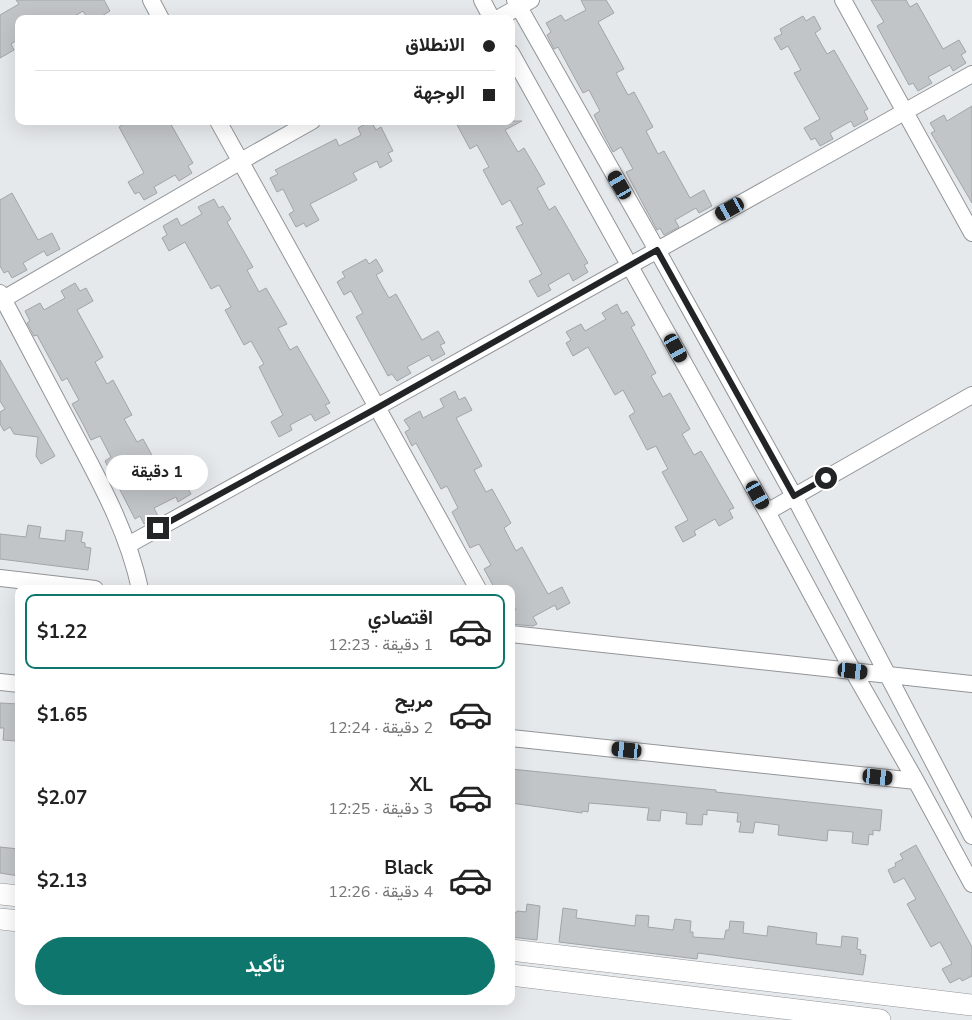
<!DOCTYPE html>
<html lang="ar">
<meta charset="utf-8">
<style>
:root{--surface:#fff;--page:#f2f2f2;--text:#222;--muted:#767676;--line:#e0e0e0;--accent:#0f766e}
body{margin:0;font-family:"Nunito Sans",Vazirmatn,sans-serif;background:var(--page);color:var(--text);direction:rtl;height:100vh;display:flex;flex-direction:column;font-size:19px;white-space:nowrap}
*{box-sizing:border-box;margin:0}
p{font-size:16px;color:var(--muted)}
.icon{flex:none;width:28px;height:28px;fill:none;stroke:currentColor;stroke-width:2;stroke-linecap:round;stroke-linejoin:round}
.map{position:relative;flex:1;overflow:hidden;direction:ltr}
.drawer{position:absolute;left:15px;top:585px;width:500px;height:420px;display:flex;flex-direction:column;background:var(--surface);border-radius:10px;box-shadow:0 5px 20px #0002;direction:rtl}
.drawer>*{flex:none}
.top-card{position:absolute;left:15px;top:15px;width:500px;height:110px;border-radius:10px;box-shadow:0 5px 20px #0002;direction:rtl;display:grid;align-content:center;height:110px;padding:0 20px;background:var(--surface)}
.end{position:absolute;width:22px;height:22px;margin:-11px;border:6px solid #222425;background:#fff;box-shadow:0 0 0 2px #fff}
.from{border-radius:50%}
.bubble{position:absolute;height:35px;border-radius:18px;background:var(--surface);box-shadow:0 5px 20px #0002;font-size:16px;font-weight:700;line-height:35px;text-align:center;direction:rtl}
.car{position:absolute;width:15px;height:30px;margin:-15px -8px;border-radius:6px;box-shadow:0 0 4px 1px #0007;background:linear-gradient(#222 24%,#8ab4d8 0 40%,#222 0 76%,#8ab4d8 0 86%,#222 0)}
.top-card b{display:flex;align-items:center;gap:18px;height:48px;font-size:19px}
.top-card b+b{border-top:1px solid var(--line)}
.top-card i{width:12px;height:12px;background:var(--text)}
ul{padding:9px 0 0;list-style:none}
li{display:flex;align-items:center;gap:15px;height:75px;margin:0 10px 8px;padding:0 10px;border:2px solid transparent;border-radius:10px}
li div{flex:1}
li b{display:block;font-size:19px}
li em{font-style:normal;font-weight:700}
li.selected{border-color:var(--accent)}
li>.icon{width:45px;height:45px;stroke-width:1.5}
.cta{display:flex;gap:10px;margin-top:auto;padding:10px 20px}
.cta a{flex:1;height:58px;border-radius:30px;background:var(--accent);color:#fff;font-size:20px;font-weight:700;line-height:58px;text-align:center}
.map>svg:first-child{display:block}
.building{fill:#c2c5c8;stroke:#a2a5a8}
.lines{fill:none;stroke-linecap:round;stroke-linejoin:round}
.minor-casing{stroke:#929598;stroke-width:18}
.tertiary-casing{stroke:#929598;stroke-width:22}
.minor{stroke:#fff;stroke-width:16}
.tertiary{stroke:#fff;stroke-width:21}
.route{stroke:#222425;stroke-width:6}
</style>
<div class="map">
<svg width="972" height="1020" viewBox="0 0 972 1020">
<rect width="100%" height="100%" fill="#e6e9ec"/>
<path class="building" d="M 16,0 L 104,0 L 110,11 L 97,19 L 88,19 L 83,11 L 70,19 L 19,19 L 19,39 L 11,44 L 14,50 L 0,58 L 0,15 L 19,4 Z
M 581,0 L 606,0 L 614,13 L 598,22 L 624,69 L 616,73 L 628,95 L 634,92 L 653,127 L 646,131 L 658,154 L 664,151 L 690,198 L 704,190 L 712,206 L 699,213 L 696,208 L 675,220 L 679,227 L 664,235 L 660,228 L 657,230 L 626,172 L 633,169 L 621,147 L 613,152 L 605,137 L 594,115 L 600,111 L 589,90 L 583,93 L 558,47 L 554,49 L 547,35 L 551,32 L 546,23 L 561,15 L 565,21 L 586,10 Z
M 871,0 L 906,0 L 910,7 L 917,3 L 943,49 L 959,40 L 966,52 L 961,55 L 966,63 L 953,71 L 950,65 L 928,77 L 932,83 L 918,91 L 913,83 L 909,85 L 877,26 L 884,22 Z
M 803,16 L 806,21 L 814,16 L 821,29 L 815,33 L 827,54 L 834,50 L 868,109 L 864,111 L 868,119 L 854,127 L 851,121 L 830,133 L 833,139 L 820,146 L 815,138 L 811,140 L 804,128 L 820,119 L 794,73 L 801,70 L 788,46 L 781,50 L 774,38 L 782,34 L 780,29 Z
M 972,106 L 972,203 L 931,133 L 935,131 L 930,123 L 944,115 L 947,121 Z
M 129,121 L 169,121 L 193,163 L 188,166 L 192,173 L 179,181 L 175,175 L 154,187 L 157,193 L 144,200 L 139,192 L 135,194 L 128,182 L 144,173 L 119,127 Z
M 371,121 L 376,130 L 381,127 L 393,151 L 388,153 L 392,161 L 380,168 L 377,161 L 353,173 L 357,180 L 310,204 L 319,220 L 306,227 L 304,223 L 296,227 L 289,214 L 294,211 L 283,189 L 277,192 L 270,178 L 278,174 L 275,170 L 336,139 L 339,146 L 361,135 L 358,128 Z
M 455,121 L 522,121 L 505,130 L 518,152 L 524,148 L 537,170 L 545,184 L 537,188 L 549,210 L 555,206 L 588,263 L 584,265 L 588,272 L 573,281 L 569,273 L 548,285 L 551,290 L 538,297 L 529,281 L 542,274 L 516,227 L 523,224 L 510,200 L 502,205 L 483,170 L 489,167 L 477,145 L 470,149 Z
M 12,193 L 38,240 L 52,233 L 60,249 L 47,256 L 44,251 L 23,263 L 27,270 L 12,278 L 8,271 L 4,273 L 0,266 L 0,200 Z
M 214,199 L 219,208 L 223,206 L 231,219 L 227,222 L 253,267 L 247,270 L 259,292 L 266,288 L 287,324 L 278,328 L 290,350 L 297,346 L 330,403 L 325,405 L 330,413 L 315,421 L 311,414 L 290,425 L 292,430 L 279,437 L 271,422 L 283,415 L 259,367 L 264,364 L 251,341 L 244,345 L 225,310 L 231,307 L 219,285 L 211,289 L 185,242 L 169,251 L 162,238 L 167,235 L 163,226 L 177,218 L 181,226 L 202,214 L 198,207 Z
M 366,259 L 369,264 L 376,259 L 383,271 L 376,275 L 389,298 L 396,294 L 422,340 L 438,331 L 445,343 L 440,345 L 445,354 L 432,361 L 429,355 L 407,367 L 411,373 L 397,381 L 392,374 L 388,376 L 356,317 L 363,313 L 351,291 L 344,295 L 337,282 L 345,277 L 342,272 Z
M 75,283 L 80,291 L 86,288 L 93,301 L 77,310 L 103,357 L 95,362 L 107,384 L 113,380 L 132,415 L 124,419 L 137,442 L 143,439 L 169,486 L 183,479 L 191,494 L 178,502 L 176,497 L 154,508 L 158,516 L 144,524 L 140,516 L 135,519 L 105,461 L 111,457 L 100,436 L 91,440 L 84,426 L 72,404 L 79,400 L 67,378 L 62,381 L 37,335 L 34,336 L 27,323 L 30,321 L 25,311 L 40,303 L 44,310 L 65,298 L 61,291 Z
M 617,304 L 622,314 L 627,311 L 635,325 L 631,327 L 656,373 L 651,376 L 663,397 L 670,393 L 690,429 L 682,434 L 694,455 L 701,451 L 734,508 L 729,510 L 733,518 L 719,526 L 715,519 L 694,531 L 696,535 L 683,542 L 675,527 L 688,520 L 662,472 L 668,469 L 656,446 L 647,450 L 629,416 L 635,412 L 623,390 L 615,395 L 588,347 L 573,356 L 566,343 L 571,340 L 566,332 L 581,324 L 585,331 L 606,319 L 602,313 Z
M 0,360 L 55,456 L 41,464 L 36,456 L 38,437 L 14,434 L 10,427 L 4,431 L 0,424 L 0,412 L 5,409 L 0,401 Z
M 455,391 L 459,400 L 465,397 L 472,410 L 456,418 L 482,466 L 474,470 L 486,492 L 492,489 L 511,523 L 504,528 L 516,551 L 522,547 L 548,594 L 562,587 L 570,603 L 557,610 L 555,605 L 533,617 L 537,624 L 533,626 L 511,624 L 511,612 L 516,610 L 511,602 L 511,589 L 495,589 L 484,569 L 491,565 L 479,544 L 470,548 L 452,512 L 458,508 L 447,486 L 441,489 L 416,443 L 412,446 L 405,432 L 410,429 L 404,420 L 420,411 L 423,418 L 444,407 L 440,399 Z
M 28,525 L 41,527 L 39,538 L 65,541 L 66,530 L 83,532 L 81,542 L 85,543 L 85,547 L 91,548 L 88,570 L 0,559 L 0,534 L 26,537 Z
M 0,703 L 19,704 L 19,730 L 17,730 L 16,741 L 3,740 L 4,728 L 0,728 Z
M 511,769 L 716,790 L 716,792 L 882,810 L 880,831 L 873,830 L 873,835 L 869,834 L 868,845 L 852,843 L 853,832 L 828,830 L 827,841 L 778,835 L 779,825 L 755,822 L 753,833 L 739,832 L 741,822 L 737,822 L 738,813 L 707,810 L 707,815 L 703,814 L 702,825 L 686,824 L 687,813 L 661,810 L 660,821 L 647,820 L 649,808 L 589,803 L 588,812 L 582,811 L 582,813 L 511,803 Z
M 916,845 L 972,947 L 972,976 L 962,981 L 960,978 L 950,983 L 942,969 L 952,964 L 940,942 L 931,947 L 907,904 L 916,899 L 904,878 L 894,883 L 888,870 L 896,866 L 895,863 L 903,859 L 900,854 Z
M 0,847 L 19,849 L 19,876 L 0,873 Z
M 527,904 L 540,906 L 537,940 L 511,937 L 511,913 L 516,913 L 517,911 L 526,912 Z
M 563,908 L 577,910 L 576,918 L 635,926 L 636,915 L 649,916 L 648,927 L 673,930 L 675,919 L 691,921 L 690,932 L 693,932 L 693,937 L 724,939 L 726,930 L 729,930 L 730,921 L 744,922 L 743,933 L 767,936 L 768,926 L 817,933 L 816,944 L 841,947 L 842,936 L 858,938 L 857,949 L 861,950 L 860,954 L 866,955 L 863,975 L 698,953 L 697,959 L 559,942 Z"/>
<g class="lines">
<defs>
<path id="minor" d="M 151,0 L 161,19
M 482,0 L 492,19
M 515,0 L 657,250 L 794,496 L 972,836
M 843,0 L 972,233
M 497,19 L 531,0
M 511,53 L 767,512 L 853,671 L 916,781 L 972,884
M 218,121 L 478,589
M 0,293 C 24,339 49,385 73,431 C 100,482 128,532 140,589
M 0,301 L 241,161 L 312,121
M 767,512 L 972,395
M 128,545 L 377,407 L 972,74
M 0,578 L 95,589
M 511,634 L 972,684
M 0,682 L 19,684
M 511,738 L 916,781"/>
<path id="tertiary" d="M 0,894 L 19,896
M 0,919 L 19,921
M 511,950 L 972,1005
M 511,975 L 880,1020"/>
</defs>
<use href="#minor" class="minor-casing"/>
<use href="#tertiary" class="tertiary-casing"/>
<use href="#minor" class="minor"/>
<use href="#tertiary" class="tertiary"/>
</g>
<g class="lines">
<path class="route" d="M 158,528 L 377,408 L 657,250 L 794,496 L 826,478"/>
</g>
</svg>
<i class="end from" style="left:826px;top:478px"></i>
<i class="end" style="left:158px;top:528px"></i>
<div class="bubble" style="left:106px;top:455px;width:102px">1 دقيقة</div>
<i class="car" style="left:620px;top:185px;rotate:330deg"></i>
<i class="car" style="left:730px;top:209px;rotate:241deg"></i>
<i class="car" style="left:676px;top:348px;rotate:151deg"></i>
<i class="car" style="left:758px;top:495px;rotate:151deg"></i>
<i class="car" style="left:853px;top:671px;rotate:96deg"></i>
<i class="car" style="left:627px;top:750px;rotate:276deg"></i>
<i class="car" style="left:878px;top:777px;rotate:96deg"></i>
<div class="top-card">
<b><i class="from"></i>الانطلاق</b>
<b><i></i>الوجهة</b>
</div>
<section class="drawer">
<ul>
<li class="selected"><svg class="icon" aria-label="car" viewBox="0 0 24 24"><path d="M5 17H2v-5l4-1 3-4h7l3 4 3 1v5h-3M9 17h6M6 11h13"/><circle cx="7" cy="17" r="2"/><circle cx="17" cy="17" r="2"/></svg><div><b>اقتصادي</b><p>1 دقيقة · 12:23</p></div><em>$1.22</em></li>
<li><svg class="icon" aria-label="car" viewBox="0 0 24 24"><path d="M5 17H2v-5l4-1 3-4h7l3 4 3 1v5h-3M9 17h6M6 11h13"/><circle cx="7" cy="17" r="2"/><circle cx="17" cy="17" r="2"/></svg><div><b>مريح</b><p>2 دقيقة · 12:24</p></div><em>$1.65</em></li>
<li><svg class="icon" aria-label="car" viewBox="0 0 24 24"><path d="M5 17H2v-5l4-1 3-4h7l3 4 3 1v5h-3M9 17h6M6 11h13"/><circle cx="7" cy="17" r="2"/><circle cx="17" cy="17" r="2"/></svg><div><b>XL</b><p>3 دقيقة · 12:25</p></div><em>$2.07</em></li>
<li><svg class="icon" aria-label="car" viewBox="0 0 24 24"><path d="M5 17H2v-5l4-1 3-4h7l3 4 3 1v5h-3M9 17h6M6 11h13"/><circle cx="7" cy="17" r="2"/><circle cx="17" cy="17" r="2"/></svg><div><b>Black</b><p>4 دقيقة · 12:26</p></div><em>$2.13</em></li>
</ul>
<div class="cta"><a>تأكيد</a></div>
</section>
</div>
